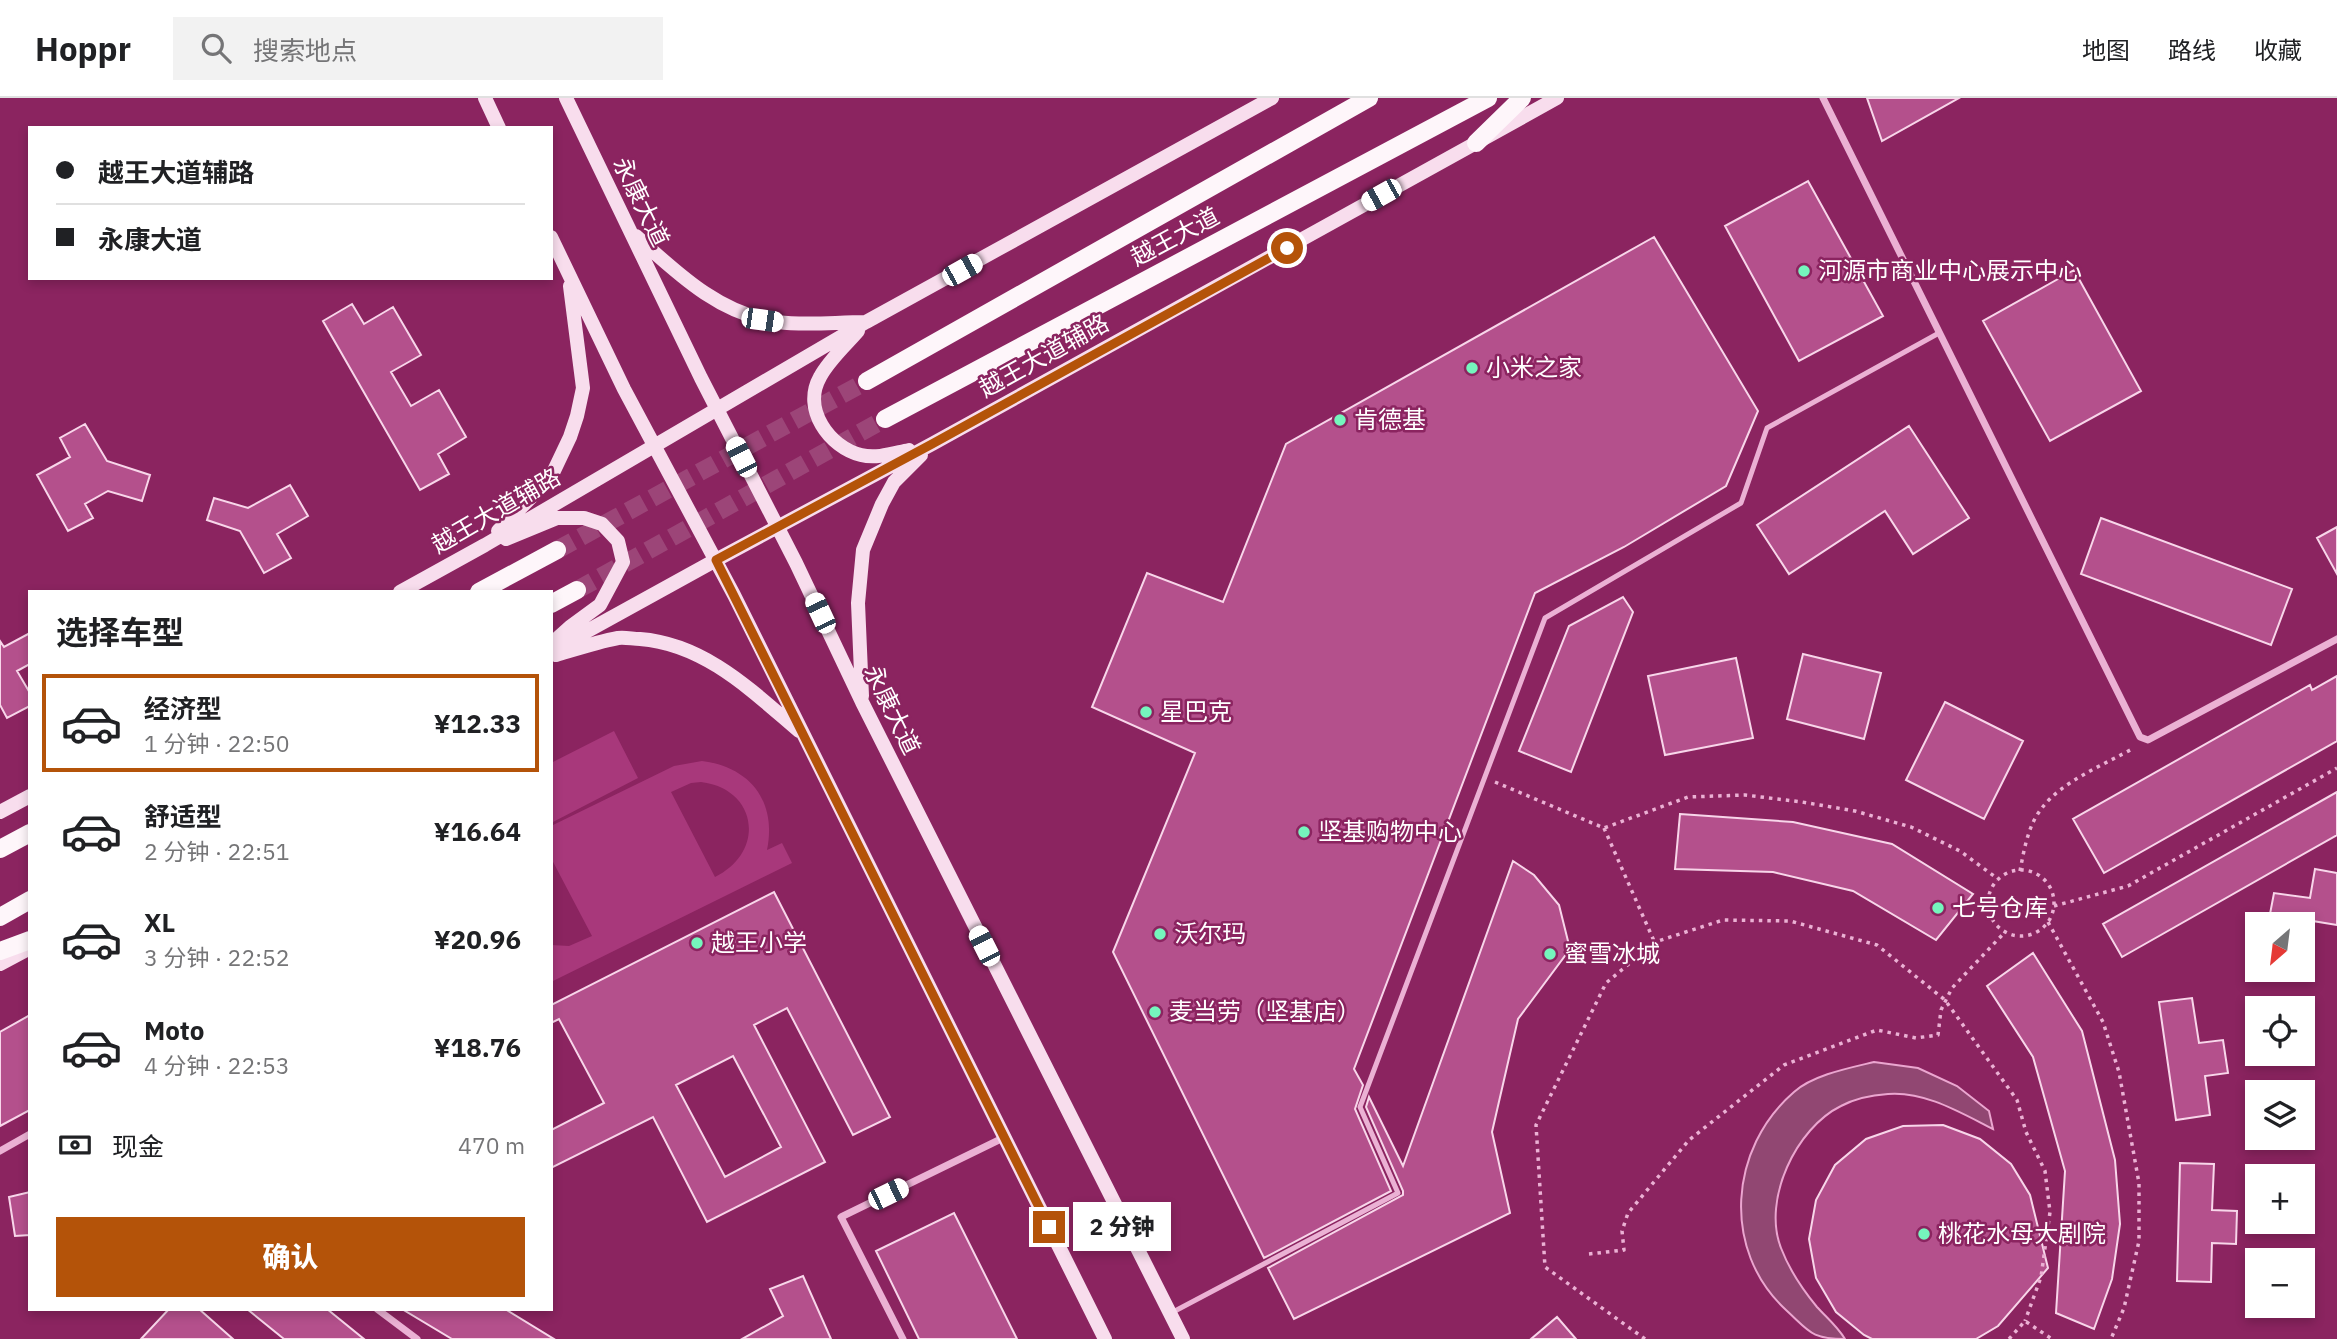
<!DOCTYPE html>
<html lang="zh">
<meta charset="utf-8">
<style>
:root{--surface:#fff;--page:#f2f2f2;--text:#202124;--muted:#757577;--line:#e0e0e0;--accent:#b45309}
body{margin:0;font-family:"IBM Plex Sans","Noto Sans SC",sans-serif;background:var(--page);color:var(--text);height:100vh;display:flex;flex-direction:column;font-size:26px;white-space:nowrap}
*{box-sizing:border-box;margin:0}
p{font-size:23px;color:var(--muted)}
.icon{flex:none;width:38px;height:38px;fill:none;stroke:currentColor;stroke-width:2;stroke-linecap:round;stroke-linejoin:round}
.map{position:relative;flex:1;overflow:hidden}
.sheet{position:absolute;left:28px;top:492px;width:525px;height:721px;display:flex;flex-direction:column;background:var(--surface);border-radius:0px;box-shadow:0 4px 10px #0003}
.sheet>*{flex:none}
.hud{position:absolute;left:28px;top:28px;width:525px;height:154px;border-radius:0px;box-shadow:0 4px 10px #0003;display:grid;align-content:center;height:154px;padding:0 28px;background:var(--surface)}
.needle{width:46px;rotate:208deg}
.buttons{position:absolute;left:2245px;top:814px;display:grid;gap:14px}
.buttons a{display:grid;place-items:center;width:70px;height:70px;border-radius:0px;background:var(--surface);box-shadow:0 4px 10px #0003;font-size:35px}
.end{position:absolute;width:32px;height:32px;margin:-16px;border:9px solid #b45309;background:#fff;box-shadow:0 0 0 4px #fff}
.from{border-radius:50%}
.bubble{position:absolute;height:49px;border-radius:0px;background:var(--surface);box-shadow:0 4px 10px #0003;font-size:23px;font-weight:800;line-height:49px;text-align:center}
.car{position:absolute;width:21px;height:42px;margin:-21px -10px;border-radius:9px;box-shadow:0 0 5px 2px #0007;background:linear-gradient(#fff 24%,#345 0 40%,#fff 0 76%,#345 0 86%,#fff 0)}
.hud b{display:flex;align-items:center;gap:24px;height:66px;font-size:26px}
.hud b+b{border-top:2px solid var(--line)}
.hud i{width:18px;height:18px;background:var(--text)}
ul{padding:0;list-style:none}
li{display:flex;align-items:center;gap:21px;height:98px;margin:0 14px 10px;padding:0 14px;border:4px solid transparent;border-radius:0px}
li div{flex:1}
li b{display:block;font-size:26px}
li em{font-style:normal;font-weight:800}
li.active{border-color:var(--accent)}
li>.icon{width:63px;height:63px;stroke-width:1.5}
h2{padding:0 28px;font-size:32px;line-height:84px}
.pay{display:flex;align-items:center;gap:18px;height:77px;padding:0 28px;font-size:26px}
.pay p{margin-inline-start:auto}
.primary-button{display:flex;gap:14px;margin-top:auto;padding:14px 28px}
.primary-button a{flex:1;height:80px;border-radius:0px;background:var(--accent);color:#fff;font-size:28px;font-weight:800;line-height:80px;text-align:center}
header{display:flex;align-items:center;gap:42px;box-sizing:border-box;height:98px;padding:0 35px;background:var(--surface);border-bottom:2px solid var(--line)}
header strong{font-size:33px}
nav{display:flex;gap:38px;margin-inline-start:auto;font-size:24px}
.search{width:490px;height:63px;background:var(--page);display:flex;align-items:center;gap:18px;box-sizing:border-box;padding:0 24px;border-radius:0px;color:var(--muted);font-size:26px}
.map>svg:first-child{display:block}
.green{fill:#a8387b;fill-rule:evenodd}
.water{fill:#914772;stroke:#eba6d0;stroke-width:2}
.building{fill:#b4508c;stroke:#f8d6ea;stroke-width:2;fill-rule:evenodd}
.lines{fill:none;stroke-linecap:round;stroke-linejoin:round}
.primary-tunnel{stroke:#9c4578;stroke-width:18;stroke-dasharray:18 9;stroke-linecap:butt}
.path{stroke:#ebb1d4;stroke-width:3.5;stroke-dasharray:3.5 5;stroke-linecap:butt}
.lane{stroke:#ebb1d4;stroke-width:5}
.street{stroke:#ebb1d4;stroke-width:7}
.secondary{stroke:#f8dded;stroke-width:14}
.primary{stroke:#fef6fa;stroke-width:18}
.route{stroke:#b45309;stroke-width:9}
.poi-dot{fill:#75f5bd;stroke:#8b2460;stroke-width:2.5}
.labels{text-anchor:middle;stroke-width:5;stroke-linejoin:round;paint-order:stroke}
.street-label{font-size:24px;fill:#fff;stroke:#8b2460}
.poi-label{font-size:24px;fill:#fff;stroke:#8b2460;text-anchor:start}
</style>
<header>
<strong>Hoppr</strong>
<div class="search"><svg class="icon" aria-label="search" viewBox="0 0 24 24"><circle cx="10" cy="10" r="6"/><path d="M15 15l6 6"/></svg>搜索地点</div>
<nav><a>地图</a><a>路线</a><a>收藏</a></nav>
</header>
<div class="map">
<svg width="2337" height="1241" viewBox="0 0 2337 1241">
<rect width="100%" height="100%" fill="#8b2460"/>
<path class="green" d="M 614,633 L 638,680 L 551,725 L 551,665 Z
M 702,663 C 750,669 777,703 767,752 L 782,745 L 792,765 L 551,884 L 551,847 L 569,848 L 592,838 L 551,760 L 551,728 L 674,668 ZM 701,684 C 758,691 766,754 715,779 L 671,694 L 691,685 Z"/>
<path class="water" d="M 1874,964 L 1918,970 L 1957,988 L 1989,1013 L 1993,1031 C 1961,1015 1925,993 1888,996 C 1873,997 1854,1001 1841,1008 C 1796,1030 1762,1102 1781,1150 C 1789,1171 1803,1192 1817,1209 C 1827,1220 1837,1228 1845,1241 C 1811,1241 1810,1234 1786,1212 C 1721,1152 1729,1050 1794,994 C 1813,977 1849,970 1874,964 Z"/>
<path class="building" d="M 1867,0 L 1959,0 L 1882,43 Z
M 1808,83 L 1883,218 L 1799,263 L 1725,128 Z
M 1654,139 L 1758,313 L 1726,388 L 1624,449 L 1535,495 L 1354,971 L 1363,987 L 1355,1011 L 1391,1093 L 1264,1160 L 1113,854 L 1195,655 L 1092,609 L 1147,475 L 1223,504 L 1286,346 Z
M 2074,172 L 2141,293 L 2050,343 L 1983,223 Z
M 352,206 L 364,226 L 393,209 L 421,257 L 391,274 L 411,308 L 439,292 L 466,339 L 438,356 L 449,376 L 420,392 L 323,223 Z
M 85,326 L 107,363 L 150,377 L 142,403 L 108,393 L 85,406 L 93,420 L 68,433 L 37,377 L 70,359 L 60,340 Z
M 1909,328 L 1969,420 L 1913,456 L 1885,413 L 1789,476 L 1757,427 Z
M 290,387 L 308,418 L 277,436 L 291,460 L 264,475 L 240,433 L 207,422 L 214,400 L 248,410 Z
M 2101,420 L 2292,491 L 2271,547 L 2081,476 Z
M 2337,429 L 2337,476 L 2317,440 Z
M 1623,499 L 1633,514 L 1571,674 L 1519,653 L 1569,528 Z
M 30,535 L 30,566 L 17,573 L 30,595 L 30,608 L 7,620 L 0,607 L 0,543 L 4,549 Z
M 1803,556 L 1881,575 L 1864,641 L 1787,621 Z
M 1736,560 L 1753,640 L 1665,657 L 1648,578 Z
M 2337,578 L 2337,643 L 2104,775 L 2073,721 L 2310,587 L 2312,592 Z
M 1945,604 L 2023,643 L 1984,721 L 1906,682 Z
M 2337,694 L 2337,737 L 2122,859 L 2103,826 Z
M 1680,716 L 1793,724 L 1892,746 L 1973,796 L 1936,842 L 1853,793 L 1773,774 L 1675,771 Z
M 1513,763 L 1534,777 L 1559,807 L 1570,851 L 1518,921 L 1492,1034 L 1510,1115 L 1294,1221 L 1268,1170 L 1403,1097 L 1403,1093 L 1366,1009 L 1369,999 L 1403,1068 Z
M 2315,771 L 2337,775 L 2337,827 L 2270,816 L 2274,795 L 2310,800 Z
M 774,794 L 890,1019 L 853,1037 L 787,910 L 754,927 L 825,1064 L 707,1124 L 653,1019 L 551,1070 L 551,1032 L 604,1005 L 559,921 L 551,925 L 551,907 ZM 733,958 L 781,1049 L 725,1079 L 676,987 Z
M 2033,855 L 2082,933 L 2115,1062 L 2120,1126 L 2112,1181 L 2094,1231 L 2056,1215 L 2065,1073 L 2033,959 L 1987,888 Z
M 2192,900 L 2199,945 L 2223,942 L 2228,975 L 2205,978 L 2210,1017 L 2176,1022 L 2159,904 Z
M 30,917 L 30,1012 L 0,1028 L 0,934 Z
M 1943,1027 L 1980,1041 L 2011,1066 L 2030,1097 L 2048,1170 L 1998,1228 L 1976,1241 L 1872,1241 L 1864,1237 L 1836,1214 L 1816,1180 L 1809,1141 L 1816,1102 L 1835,1067 L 1866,1041 L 1903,1028 Z
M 2180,1065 L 2214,1066 L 2212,1112 L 2237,1113 L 2236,1146 L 2212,1145 L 2211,1184 L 2177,1183 Z
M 30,1094 L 30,1137 L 15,1138 L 9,1099 Z
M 954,1115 L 1017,1241 L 919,1241 L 876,1153 Z
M 803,1178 L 831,1241 L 742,1241 L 783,1218 L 770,1191 Z
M 169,1211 L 199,1211 L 233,1241 L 141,1241 Z
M 247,1211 L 327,1211 L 364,1241 L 284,1241 Z
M 402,1211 L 505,1211 L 554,1241 L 452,1241 Z
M 1557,1219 L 1576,1241 L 1531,1241 Z"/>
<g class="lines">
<path class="primary-tunnel" d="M 557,452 L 867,283
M 577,492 L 885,321"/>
<path class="path" d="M 1495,684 L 1604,730 L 1688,699 L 1745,697 L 1802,704 L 1855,713 L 1911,729 L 1960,753 L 1998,781
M 1604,730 L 1654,843
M1988 805a33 33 0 1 1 66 0a33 33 0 1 1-66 0Z
M 2020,773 C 2024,752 2028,727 2042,710 C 2061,684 2105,666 2134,650
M 2054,808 L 2128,788 L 2337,670
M 2048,824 L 2103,924 L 2119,974 L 2139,1085 L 2139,1143 L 2124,1210 L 2111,1241
M 1589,1156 L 1624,1152 L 1622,1133 L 1628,1115 L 1689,1042 L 1784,967 L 1877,932 L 1916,940 L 1938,937 L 1941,912 L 1952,890 L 2005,834
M 1645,1241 L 1545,1169 L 1536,1027 L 1606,885 L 1655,844 L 1723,822 L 1790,823 L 1877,847 L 1945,902 L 2017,1002 L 2026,1034 L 2045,1073 L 2050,1114 L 2041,1179 L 2025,1223
M 2009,1241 L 2025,1223 L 2052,1241"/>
<path class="lane" d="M 1173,1214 L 1398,1095 L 1360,1009 L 1545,520 L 1741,405 L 1767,330 L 1939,235"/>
<path class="street" d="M 1823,0 L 2140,639 L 2148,642 L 2337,541
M 0,1053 L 30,1036
M 377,1211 L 417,1241
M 903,1241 L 841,1119 L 1005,1039"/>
<path class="secondary" d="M 485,0 L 499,30
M 566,0 L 701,280 L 796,465 L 862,604 L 1183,1241
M 636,138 C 677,175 720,217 778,224 C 806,228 836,224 865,224
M 551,139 L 624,291 L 734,497 L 1105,1241
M 858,233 C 846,247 829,262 820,279 C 802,311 829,349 861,357 C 877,361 894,355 909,352
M 498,433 L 551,379 L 570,339 L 577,318 L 583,290 L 570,188
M 506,441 L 557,420 L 584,420 L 602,426 L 618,443 L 623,464 L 600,507 L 570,529 L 551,546
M 400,494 L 485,447 L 866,224 L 1272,0
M 551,553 L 716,462 L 932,346 L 1557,0
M 556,557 C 576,551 597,544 618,540 C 625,539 633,541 640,541 C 705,546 752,593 799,633
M 862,598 L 858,505 L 863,452 L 882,406 L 894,384 L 921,357
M 0,714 L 30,698
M 0,866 L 30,850"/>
<path class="primary" d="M 1476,45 L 1522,0
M 867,283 L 1369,0
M 885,321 L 1488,0
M 479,494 L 557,452
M 551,506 L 577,492
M 0,751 L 30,735
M 0,819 L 30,802
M 0,853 L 30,842"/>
</g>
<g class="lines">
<path class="route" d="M 1049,1129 L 716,462 L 932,346 L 1287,150"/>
</g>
<g class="poi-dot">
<circle cx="1804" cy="173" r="7"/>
<circle cx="1472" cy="270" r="7"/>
<circle cx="1340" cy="322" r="7"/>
<circle cx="1146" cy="614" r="7"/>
<circle cx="1304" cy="734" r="7"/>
<circle cx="1938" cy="810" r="7"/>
<circle cx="1160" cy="836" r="7"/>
<circle cx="697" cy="845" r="7"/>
<circle cx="1550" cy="856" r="7"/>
<circle cx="1155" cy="914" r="7"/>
<circle cx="1924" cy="1136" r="7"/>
</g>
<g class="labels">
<g class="street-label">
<text transform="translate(641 104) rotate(64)" y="8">永康大道</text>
<text transform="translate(1175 139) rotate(-28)" y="8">越王大道</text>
<text transform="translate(1044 258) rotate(-29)" y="8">越王大道辅路</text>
<text transform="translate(496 413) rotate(-30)" y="8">越王大道辅路</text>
<text transform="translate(892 612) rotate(64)" y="8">永康大道</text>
</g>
<g class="poi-label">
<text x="1818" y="181">河源市商业中心展示中心</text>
<text x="1486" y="278">小米之家</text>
<text x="1354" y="330">肯德基</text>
<text x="1160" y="622">星巴克</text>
<text x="1318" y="742">坚基购物中心</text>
<text x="1952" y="818">七号仓库</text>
<text x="1174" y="844">沃尔玛</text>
<text x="711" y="853">越王小学</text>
<text x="1564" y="864">蜜雪冰城</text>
<text x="1169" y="922">麦当劳（坚基店）</text>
<text x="1938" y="1144">桃花水母大剧院</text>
</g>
</g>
</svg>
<div class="buttons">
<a><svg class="needle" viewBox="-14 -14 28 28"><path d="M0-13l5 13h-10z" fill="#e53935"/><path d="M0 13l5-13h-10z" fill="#757577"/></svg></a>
<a><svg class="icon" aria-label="locate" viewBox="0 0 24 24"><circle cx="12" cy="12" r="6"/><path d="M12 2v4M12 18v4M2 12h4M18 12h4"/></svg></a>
<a><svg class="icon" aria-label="layers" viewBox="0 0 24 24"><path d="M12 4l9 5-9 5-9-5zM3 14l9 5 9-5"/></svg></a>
<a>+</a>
<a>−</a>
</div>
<i class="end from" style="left:1287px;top:150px"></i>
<i class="end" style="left:1049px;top:1129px"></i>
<div class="bubble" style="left:1073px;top:1104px;width:98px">2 分钟</div>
<i class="car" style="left:1381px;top:97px;rotate:241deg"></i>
<i class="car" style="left:962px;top:172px;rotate:61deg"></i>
<i class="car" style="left:762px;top:222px;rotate:98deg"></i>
<i class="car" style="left:741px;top:359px;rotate:333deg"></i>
<i class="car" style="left:820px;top:515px;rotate:335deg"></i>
<i class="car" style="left:984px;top:848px;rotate:333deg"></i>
<i class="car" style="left:888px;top:1096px;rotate:64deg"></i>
<div class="hud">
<b><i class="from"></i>越王大道辅路</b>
<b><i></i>永康大道</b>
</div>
<section class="sheet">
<h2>选择车型</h2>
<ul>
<li class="active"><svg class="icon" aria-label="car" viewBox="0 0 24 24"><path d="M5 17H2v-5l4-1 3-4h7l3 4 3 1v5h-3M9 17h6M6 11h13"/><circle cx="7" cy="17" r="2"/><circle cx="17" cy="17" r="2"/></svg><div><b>经济型</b><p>1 分钟 · 22:50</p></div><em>¥12.33</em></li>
<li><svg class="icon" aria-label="car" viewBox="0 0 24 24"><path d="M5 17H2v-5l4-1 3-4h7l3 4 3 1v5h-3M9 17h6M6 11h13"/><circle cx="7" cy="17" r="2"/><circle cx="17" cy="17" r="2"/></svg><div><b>舒适型</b><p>2 分钟 · 22:51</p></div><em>¥16.64</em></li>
<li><svg class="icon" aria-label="car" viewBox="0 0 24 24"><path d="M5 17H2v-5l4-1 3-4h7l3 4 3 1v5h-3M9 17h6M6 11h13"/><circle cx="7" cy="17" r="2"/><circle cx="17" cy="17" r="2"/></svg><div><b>XL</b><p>3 分钟 · 22:52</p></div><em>¥20.96</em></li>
<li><svg class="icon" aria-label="car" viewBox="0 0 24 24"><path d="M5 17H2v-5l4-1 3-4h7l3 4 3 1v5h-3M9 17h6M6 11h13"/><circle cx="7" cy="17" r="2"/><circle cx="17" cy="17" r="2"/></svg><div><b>Moto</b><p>4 分钟 · 22:53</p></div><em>¥18.76</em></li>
</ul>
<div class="pay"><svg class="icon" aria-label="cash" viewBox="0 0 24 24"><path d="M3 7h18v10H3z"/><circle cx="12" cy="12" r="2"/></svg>现金<p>470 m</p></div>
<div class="primary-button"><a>确认</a></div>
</section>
</div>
